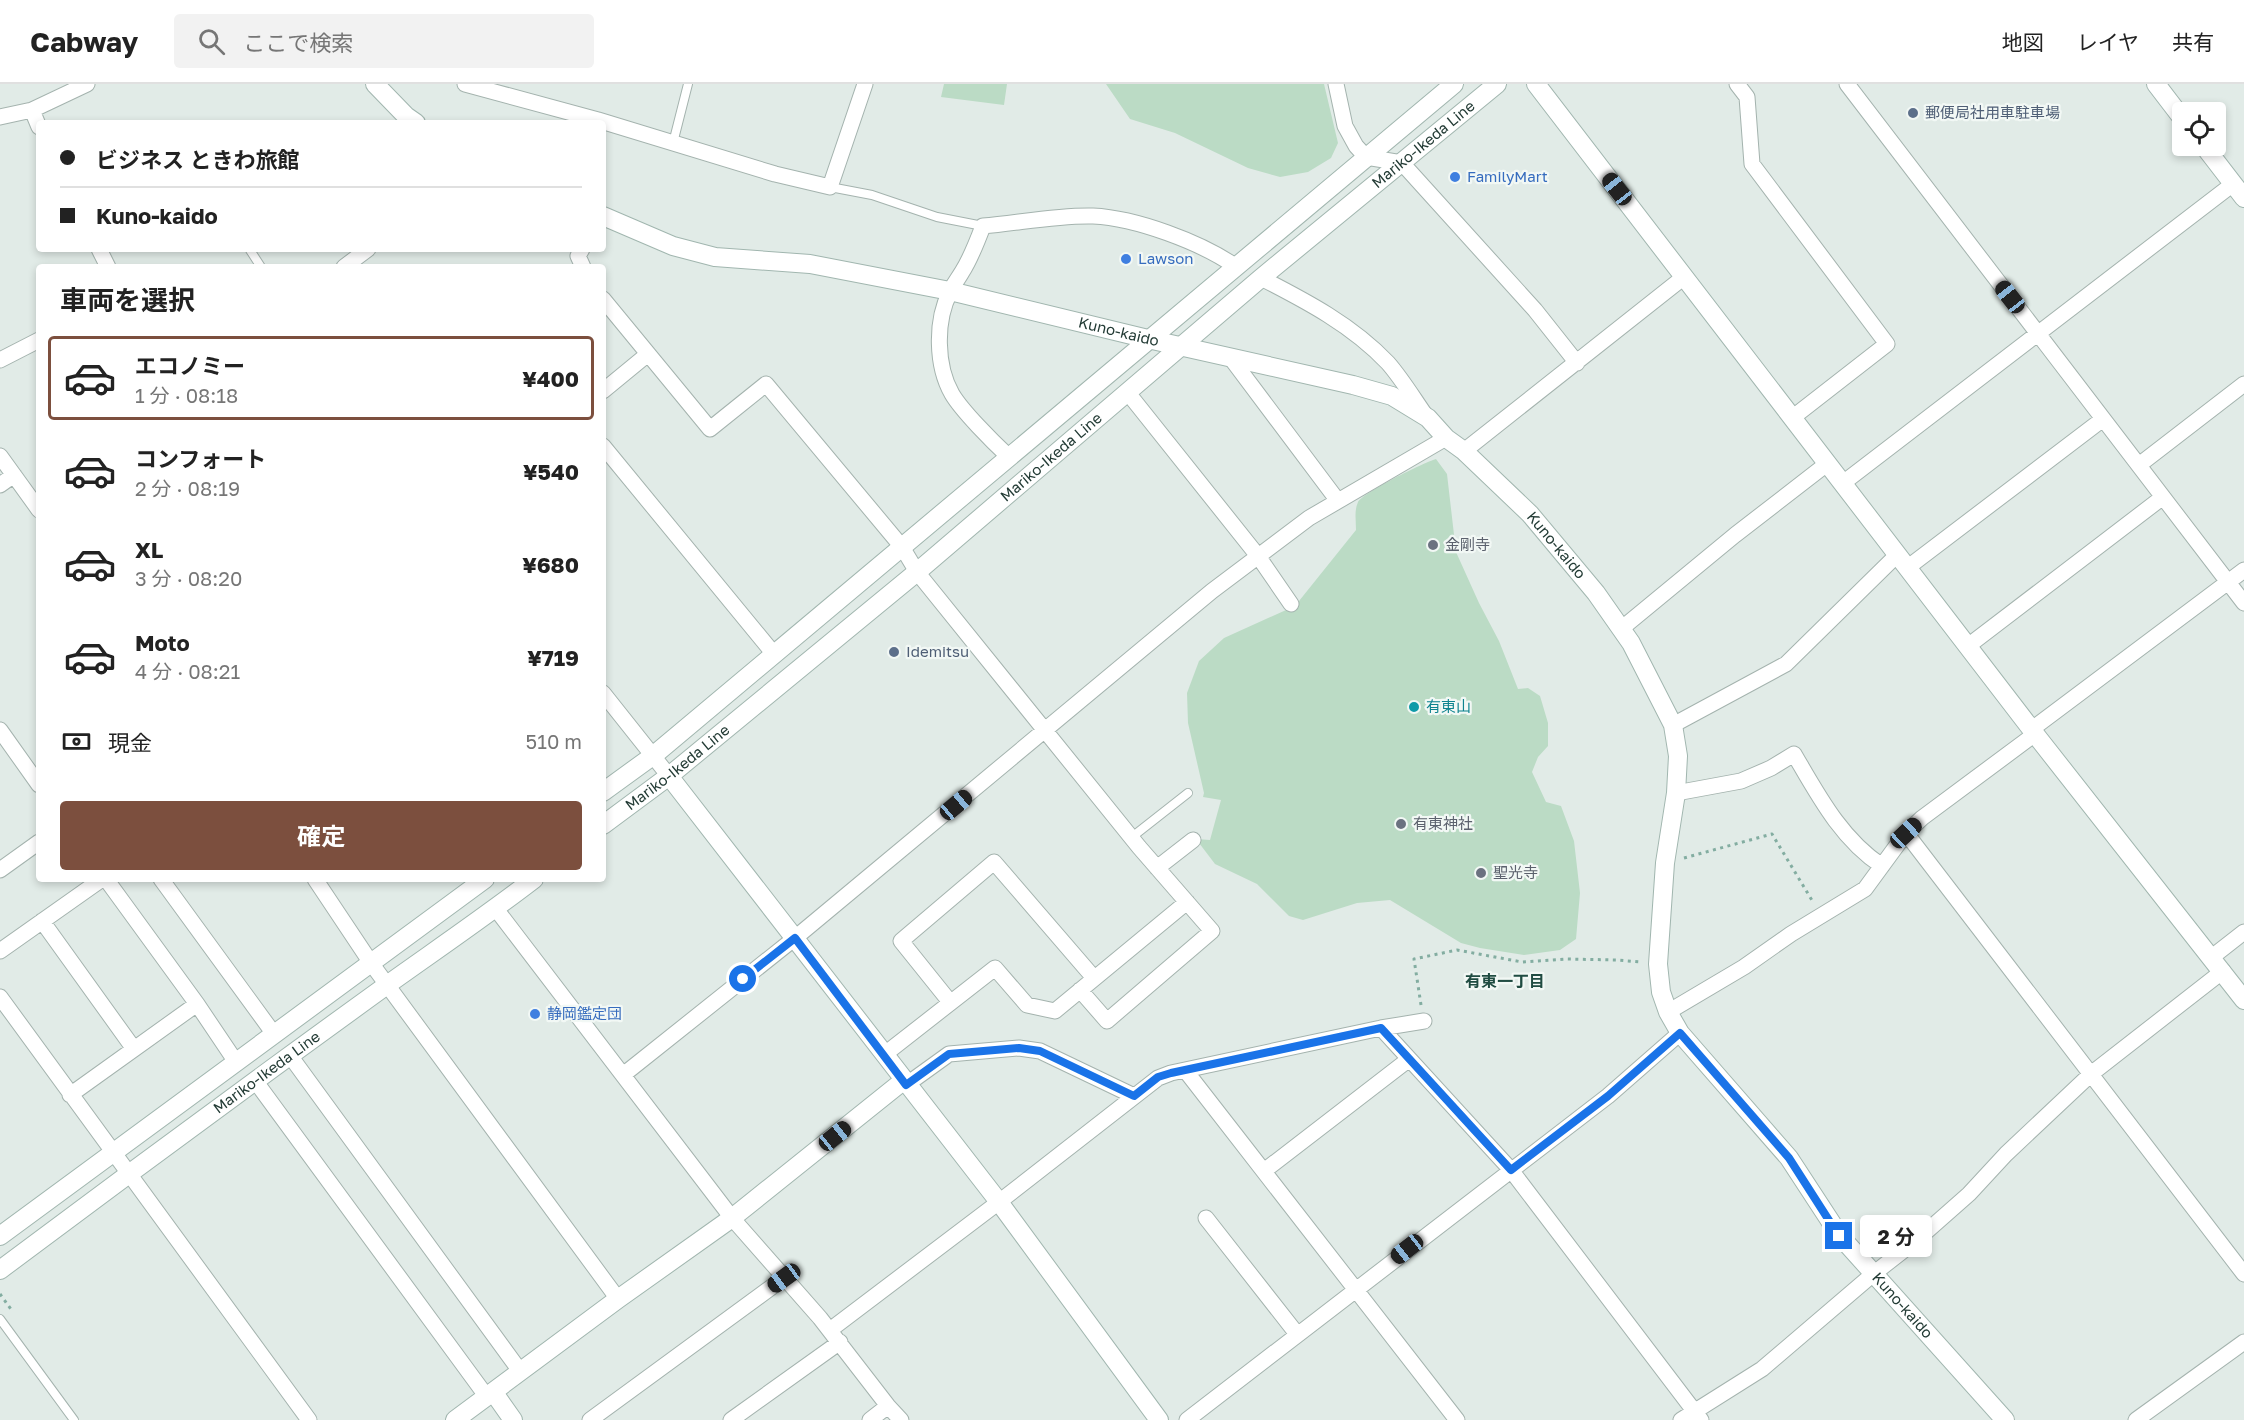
<!DOCTYPE html>
<html lang="ja">
<meta charset="utf-8">
<style>
:root{--surface:#fff;--page:#f2f2f2;--text:#222;--muted:#767676;--line:#e0e0e0;--accent:#7c4f3e}
body{margin:0;font-family:"Golos Text","Noto Sans JP",sans-serif;background:var(--page);color:var(--text);height:100vh;display:flex;flex-direction:column;font-size:22px;white-space:nowrap}
*{box-sizing:border-box;margin:0}
p{font-size:20px;color:var(--muted)}
.icon{flex:none;width:33px;height:33px;fill:none;stroke:currentColor;stroke-width:2;stroke-linecap:round;stroke-linejoin:round}
.map{position:relative;flex:1;overflow:hidden}
.side{position:absolute;left:36px;top:180px;width:570px;height:618px;display:flex;flex-direction:column;background:var(--surface);border-radius:6px;box-shadow:0 3px 9px #0003}
.side>*{flex:none}
.top-card{position:absolute;left:36px;top:36px;width:570px;height:132px;border-radius:6px;box-shadow:0 3px 9px #0003;display:grid;align-content:center;height:132px;padding:0 24px;background:var(--surface)}
.tools{position:absolute;left:2172px;top:18px;display:grid;gap:12px}
.tools a{display:grid;place-items:center;width:54px;height:54px;border-radius:6px;background:var(--surface);box-shadow:0 3px 9px #0003;font-size:30px}
.end{position:absolute;width:27px;height:27px;margin:-14px;border:8px solid #1a73e8;background:#fff;box-shadow:0 0 0 3px #fff}
.from{border-radius:50%}
.bubble{position:absolute;height:42px;border-radius:6px;background:var(--surface);box-shadow:0 3px 9px #0003;font-size:20px;font-weight:700;line-height:42px;text-align:center}
.car{position:absolute;width:18px;height:36px;margin:-18px -9px;border-radius:8px;box-shadow:0 0 4px 2px #0007;background:linear-gradient(#222 24%,#8ab4d8 0 40%,#222 0 76%,#8ab4d8 0 86%,#222 0)}
.top-card b{display:flex;align-items:center;gap:21px;height:57px;font-size:22px}
.top-card b+b{border-top:2px solid var(--line)}
.top-card i{width:15px;height:15px;background:var(--text)}
ul{padding:0;list-style:none}
li{display:flex;align-items:center;gap:18px;height:84px;margin:0 12px 9px;padding:0 12px;border:3px solid transparent;border-radius:6px}
li div{flex:1}
li b{display:block;font-size:22px}
li em{font-style:normal;font-weight:700}
li.active{border-color:var(--accent)}
li>.icon{width:54px;height:54px;stroke-width:1.5}
h2{padding:0 24px;font-size:27px;line-height:72px}
.pay{display:flex;align-items:center;gap:15px;height:66px;padding:0 24px;font-size:22px}
.pay p{margin-inline-start:auto}
.cta{display:flex;gap:12px;margin-top:auto;padding:12px 24px}
.cta a{flex:1;height:69px;border-radius:6px;background:var(--accent);color:#fff;font-size:24px;font-weight:700;line-height:69px;text-align:center}
header{display:flex;align-items:center;gap:36px;box-sizing:border-box;height:84px;padding:0 30px;background:var(--surface);border-bottom:2px solid var(--line)}
header strong{font-size:28px}
nav{display:flex;gap:33px;margin-inline-start:auto;font-size:21px}
.search{width:420px;height:54px;background:var(--page);display:flex;align-items:center;gap:15px;box-sizing:border-box;padding:0 21px;border-radius:6px;color:var(--muted);font-size:22px}
.map>svg:first-child{display:block}
.green{fill:#bbdbc5}
.lines{fill:none;stroke-linecap:round;stroke-linejoin:round}
.lane-casing{stroke:#a4b3ae;stroke-width:10}
.street-casing{stroke:#a4b3ae;stroke-width:17}
.secondary-casing{stroke:#a1b6af;stroke-width:20}
.path{stroke:#83ada1;stroke-width:3;stroke-dasharray:3 4.5;stroke-linecap:butt}
.lane{stroke:#fff;stroke-width:8}
.street{stroke:#fff;stroke-width:15}
.secondary{stroke:#fff;stroke-width:18}
.route{stroke:#1a73e8;stroke-width:8}
.service-dot{fill:#5c6f8a;stroke:#f2f8f5;stroke-width:2}
.shop-dot{fill:#3f7fe0;stroke:#f2f8f5;stroke-width:2}
.worship-dot{fill:#6b7280;stroke:#f2f8f5;stroke-width:2}
.culture-dot{fill:#0f9aa8;stroke:#f2f8f5;stroke-width:2}
.labels{text-anchor:middle;stroke-width:4.5;stroke-linejoin:round;paint-order:stroke}
.service-label{font-size:15px;fill:#4e5e75;stroke:#f2f8f5;text-anchor:start}
.street-label{font-size:15px;fill:#233b35;stroke:#f2f8f5}
.shop-label{font-size:15px;fill:#366cbe;stroke:#f2f8f5;text-anchor:start}
.worship-label{font-size:15px;fill:#5b616d;stroke:#f2f8f5;text-anchor:start}
.culture-label{font-size:15px;fill:#0d838f;stroke:#f2f8f5;text-anchor:start}
.neighbourhood-label{font-size:16px;font-weight:bold;fill:#204c42;stroke:#f2f8f5}
</style>
<header>
<strong>Cabway</strong>
<div class="search"><svg class="icon" aria-label="search" viewBox="0 0 24 24"><circle cx="10" cy="10" r="6"/><path d="M15 15l6 6"/></svg>ここで検索</div>
<nav><a>地図</a><a>レイヤ</a><a>共有</a></nav>
</header>
<div class="map">
<svg width="2244" height="1336" viewBox="0 0 2244 1336">
<rect width="100%" height="100%" fill="#e1ebe7"/>
<path class="green" d="M 944,0 L 1007,0 L 1004,21 L 941,13 Z
M 1106,0 L 1324,0 L 1338,59 L 1331,74 L 1308,88 L 1280,93 L 1248,84 L 1175,49 L 1130,35 Z
M 1436,375 L 1447,390 L 1456,468 L 1479,519 L 1499,557 L 1518,605 L 1528,604 L 1540,612 L 1548,639 L 1548,662 L 1538,673 L 1532,688 L 1546,718 L 1561,722 L 1574,757 L 1580,809 L 1576,855 L 1560,866 L 1524,871 L 1480,864 L 1461,859 L 1390,816 L 1357,819 L 1303,836 L 1289,832 L 1257,800 L 1215,780 L 1196,755 L 1210,756 L 1221,716 L 1203,713 L 1204,709 L 1188,639 L 1187,609 L 1199,577 L 1224,554 L 1295,522 L 1356,446 C 1356,436 1354,427 1358,418 C 1364,408 1423,379 1436,375 Z"/>
<g class="lines">
<defs>
<path id="lane" d="M 673,59 L 688,0
M 830,103 L 872,111 L 937,133 L 983,142
M 250,166 L 261,183
M 1132,753 L 1188,709
M 0,1235 L 74,1336"/>
<path id="street" d="M 465,0 L 598,36 L 775,90 L 830,103 L 865,0
M 1336,0 L 1345,42 L 1356,62 L 1366,73 L 1402,79 L 1535,226 L 1577,279
M 1737,0 L 1747,13 L 1752,80 L 1887,260 L 1792,334
M 1847,0 L 2244,519
M 32,26 L 39,43
M 0,33 L 32,26 L 87,0
M 99,165 L 108,183
M 582,165 L 578,172 L 583,183
M 344,183 L 368,165
M 1261,194 C 1306,217 1352,241 1388,279 C 1402,295 1414,315 1426,332
M 603,215 L 710,345 L 766,300 L 902,463 L 917,488 L 1139,763 L 1212,847 L 1107,937 L 1080,906
M 1230,273 L 1338,417
M 0,276 L 39,256
M 603,307 L 648,270
M 1128,309 L 1258,472 L 1291,520
M 603,362 L 774,570
M 1464,367 L 1684,193
M 0,372 L 39,426
M 1008,372 C 993,358 962,327 952,310 C 936,282 935,237 950,208 C 953,201 958,195 962,188 C 971,174 977,158 983,142 C 1019,139 1056,131 1093,132 C 1136,134 1200,158 1235,182
M 2139,381 L 2244,300
M 1843,399 L 2233,100
M 0,401 L 14,391
M 1907,484 L 2103,335
M 1621,545 L 1735,451 L 1828,379
M 1968,562 L 2163,413
M 603,609 L 669,692
M 1673,641 L 1786,580 L 1897,471
M 2032,645 L 2244,486
M 0,646 L 39,701
M 1676,709 L 1741,697 L 1771,684 L 1794,670 C 1818,711 1841,755 1882,782
M 1906,749 L 2244,1190
M 1157,784 L 1193,756
M 0,786 L 39,758
M 106,795 L 197,920 L 236,978
M 161,795 L 274,950
M 315,795 L 371,879 L 618,1215
M 496,825 L 732,1134 L 820,1234 L 888,1322 L 901,1336
M 42,837 L 134,965
M 0,867 L 102,795
M 2212,873 L 2244,848
M 0,913 L 309,1336
M 950,918 L 901,857 L 994,778 L 1094,894
M 1668,928 L 1744,883 L 1791,850 L 1865,805 L 1906,749 L 1922,734 L 2035,650
M 1381,944 L 1511,1086 L 1701,1336
M 885,970 L 995,884 L 1027,921 L 1055,927 L 1187,818
M 291,973 L 520,1287
M 1185,986 L 1457,1336
M 623,991 L 795,854 L 1212,507 L 1309,434 L 1446,354
M 256,998 L 487,1313
M 906,1001 L 949,970 L 1019,964 L 1040,967 L 1134,1012
M 70,1011 L 197,920
M 1264,1087 L 1408,976
M 1206,1134 L 1297,1250
M 830,1246 L 999,1118 L 1158,994 L 1171,989 L 1381,944 L 1424,937
M 590,1336 L 784,1194
M 731,1336 L 840,1258
M 870,1336 L 888,1322
M 1187,1336 L 1608,1012 L 1680,949
M 1681,1336 L 1762,1285 L 1872,1191 L 1918,1155 L 1969,1110 L 2006,1070 L 2091,990 L 2223,887
M 2136,1336 L 2244,1258"/>
<g id="secondary">
<path d="M 375,0 L 406,32 L 416,39"/>
<path d="M 1536,0 L 2035,650 L 2244,916"/>
<path d="M 2156,0 L 2182,34"/>
<path d="M 2204,62 L 2244,114"/>
<path id="s1" d="M 603,132 L 673,162 L 715,173 L 810,180 L 950,207 L 1148,255 L 1353,301 L 1392,312 L 1428,334 L 1446,354 L 1464,367 L 1530,430 L 1596,509 L 1631,559 L 1673,641 L 1678,672 L 1676,709 L 1665,779 L 1658,880 L 1661,908 L 1668,928 L 1680,949 L 1789,1074 L 1840,1152 L 2005,1336"/>
<path d="M 669,692 L 999,1118 L 1159,1336"/>
<path d="M 603,708 L 654,671 L 1454,0"/>
<path id="s2" d="M 603,741 L 669,692 L 917,488 L 1261,194 L 1497,0"/>
<path d="M 0,1152 L 485,795"/>
<path id="s3" d="M 0,1186 C 128,1090 257,995 387,901 C 436,866 486,832 534,795"/>
<path d="M 494,1309 L 513,1336"/>
<path d="M 455,1336 L 618,1215 L 732,1134 L 903,997"/>
</g>
</defs>
<use href="#lane" class="lane-casing"/>
<use href="#street" class="street-casing"/>
<use href="#secondary" class="secondary-casing"/>
<path class="path" d="M 1684,774 L 1772,750 L 1813,818
M 1421,921 L 1414,875 L 1457,866 L 1522,878 L 1566,875 L 1617,876 L 1640,878
M 0,1210 L 13,1228"/>
<use href="#lane" class="lane"/>
<use href="#street" class="street"/>
<use href="#secondary" class="secondary"/>
</g>
<g class="lines">
<path class="route" d="M 743,895 L 795,854 L 906,1001 L 949,970 L 1019,964 L 1040,967 L 1134,1012 L 1158,993 L 1171,989 L 1381,944 L 1511,1086 L 1608,1012 L 1680,949 L 1789,1074 L 1839,1152"/>
</g>
<g class="service-dot">
<circle cx="1913" cy="29" r="6"/>
<circle cx="894" cy="568" r="6"/>
</g>
<g class="shop-dot">
<circle cx="1455" cy="93" r="6"/>
<circle cx="1126" cy="175" r="6"/>
<circle cx="535" cy="930" r="6"/>
</g>
<g class="worship-dot">
<circle cx="1433" cy="461" r="6"/>
<circle cx="1401" cy="740" r="6"/>
<circle cx="1481" cy="789" r="6"/>
</g>
<circle class="culture-dot" cx="1414" cy="623" r="6"/>
<g class="labels">
<g class="service-label">
<text x="1925" y="34">郵便局社用車駐車場</text>
<text x="906" y="573">Idemitsu</text>
</g>
<g class="street-label">
<text dy="5" stroke="none"><textPath href="#s2" startOffset="1066">Mariko-Ikeda Line</textPath></text>
<text dy="5" stroke="none"><textPath href="#s1" startOffset="531">Kuno-kaido</textPath></text>
<text dy="5" stroke="none"><textPath href="#s2" startOffset="580">Mariko-Ikeda Line</textPath></text>
<text dy="5" stroke="none"><textPath href="#s1" startOffset="1035">Kuno-kaido</textPath></text>
<text dy="5" stroke="none"><textPath href="#s2" startOffset="94">Mariko-Ikeda Line</textPath></text>
<text dy="5" stroke="none"><textPath href="#s3" startOffset="332">Mariko-Ikeda Line</textPath></text>
<text dy="5" stroke="none"><textPath href="#s1" startOffset="1917">Kuno-kaido</textPath></text>
</g>
<g class="shop-label">
<text x="1467" y="98">FamilyMart</text>
<text x="1138" y="180">Lawson</text>
<text x="547" y="935">静岡鑑定団</text>
</g>
<g class="worship-label">
<text x="1445" y="466">金剛寺</text>
<text x="1413" y="745">有東神社</text>
<text x="1493" y="794">聖光寺</text>
</g>
<g class="culture-label">
<text x="1426" y="628">有東山</text>
</g>
<g class="neighbourhood-label">
<text x="1505" y="903">有東一丁目</text>
</g>
</g>
</svg>
<div class="tools">
<a><svg class="icon" aria-label="locate" viewBox="0 0 24 24"><circle cx="12" cy="12" r="6"/><path d="M12 2v4M12 18v4M2 12h4M18 12h4"/></svg></a>
</div>
<i class="end from" style="left:743px;top:895px"></i>
<i class="end" style="left:1839px;top:1152px"></i>
<div class="bubble" style="left:1860px;top:1131px;width:72px">2 分</div>
<i class="car" style="left:1617px;top:105px;rotate:322deg"></i>
<i class="car" style="left:2010px;top:213px;rotate:322deg"></i>
<i class="car" style="left:956px;top:721px;rotate:50deg"></i>
<i class="car" style="left:1906px;top:749px;rotate:47deg"></i>
<i class="car" style="left:835px;top:1052px;rotate:51deg"></i>
<i class="car" style="left:1407px;top:1165px;rotate:232deg"></i>
<i class="car" style="left:784px;top:1194px;rotate:234deg"></i>
<div class="top-card">
<b><i class="from"></i>ビジネス ときわ旅館</b>
<b><i></i>Kuno-kaido</b>
</div>
<section class="side">
<h2>車両を選択</h2>
<ul>
<li class="active"><svg class="icon" aria-label="car" viewBox="0 0 24 24"><path d="M5 17H2v-5l4-1 3-4h7l3 4 3 1v5h-3M9 17h6M6 11h13"/><circle cx="7" cy="17" r="2"/><circle cx="17" cy="17" r="2"/></svg><div><b>エコノミー</b><p>1 分 · 08:18</p></div><em>¥400</em></li>
<li><svg class="icon" aria-label="car" viewBox="0 0 24 24"><path d="M5 17H2v-5l4-1 3-4h7l3 4 3 1v5h-3M9 17h6M6 11h13"/><circle cx="7" cy="17" r="2"/><circle cx="17" cy="17" r="2"/></svg><div><b>コンフォート</b><p>2 分 · 08:19</p></div><em>¥540</em></li>
<li><svg class="icon" aria-label="car" viewBox="0 0 24 24"><path d="M5 17H2v-5l4-1 3-4h7l3 4 3 1v5h-3M9 17h6M6 11h13"/><circle cx="7" cy="17" r="2"/><circle cx="17" cy="17" r="2"/></svg><div><b>XL</b><p>3 分 · 08:20</p></div><em>¥680</em></li>
<li><svg class="icon" aria-label="car" viewBox="0 0 24 24"><path d="M5 17H2v-5l4-1 3-4h7l3 4 3 1v5h-3M9 17h6M6 11h13"/><circle cx="7" cy="17" r="2"/><circle cx="17" cy="17" r="2"/></svg><div><b>Moto</b><p>4 分 · 08:21</p></div><em>¥719</em></li>
</ul>
<div class="pay"><svg class="icon" aria-label="cash" viewBox="0 0 24 24"><path d="M3 7h18v10H3z"/><circle cx="12" cy="12" r="2"/></svg>現金<p>510 m</p></div>
<div class="cta"><a>確定</a></div>
</section>
</div>
